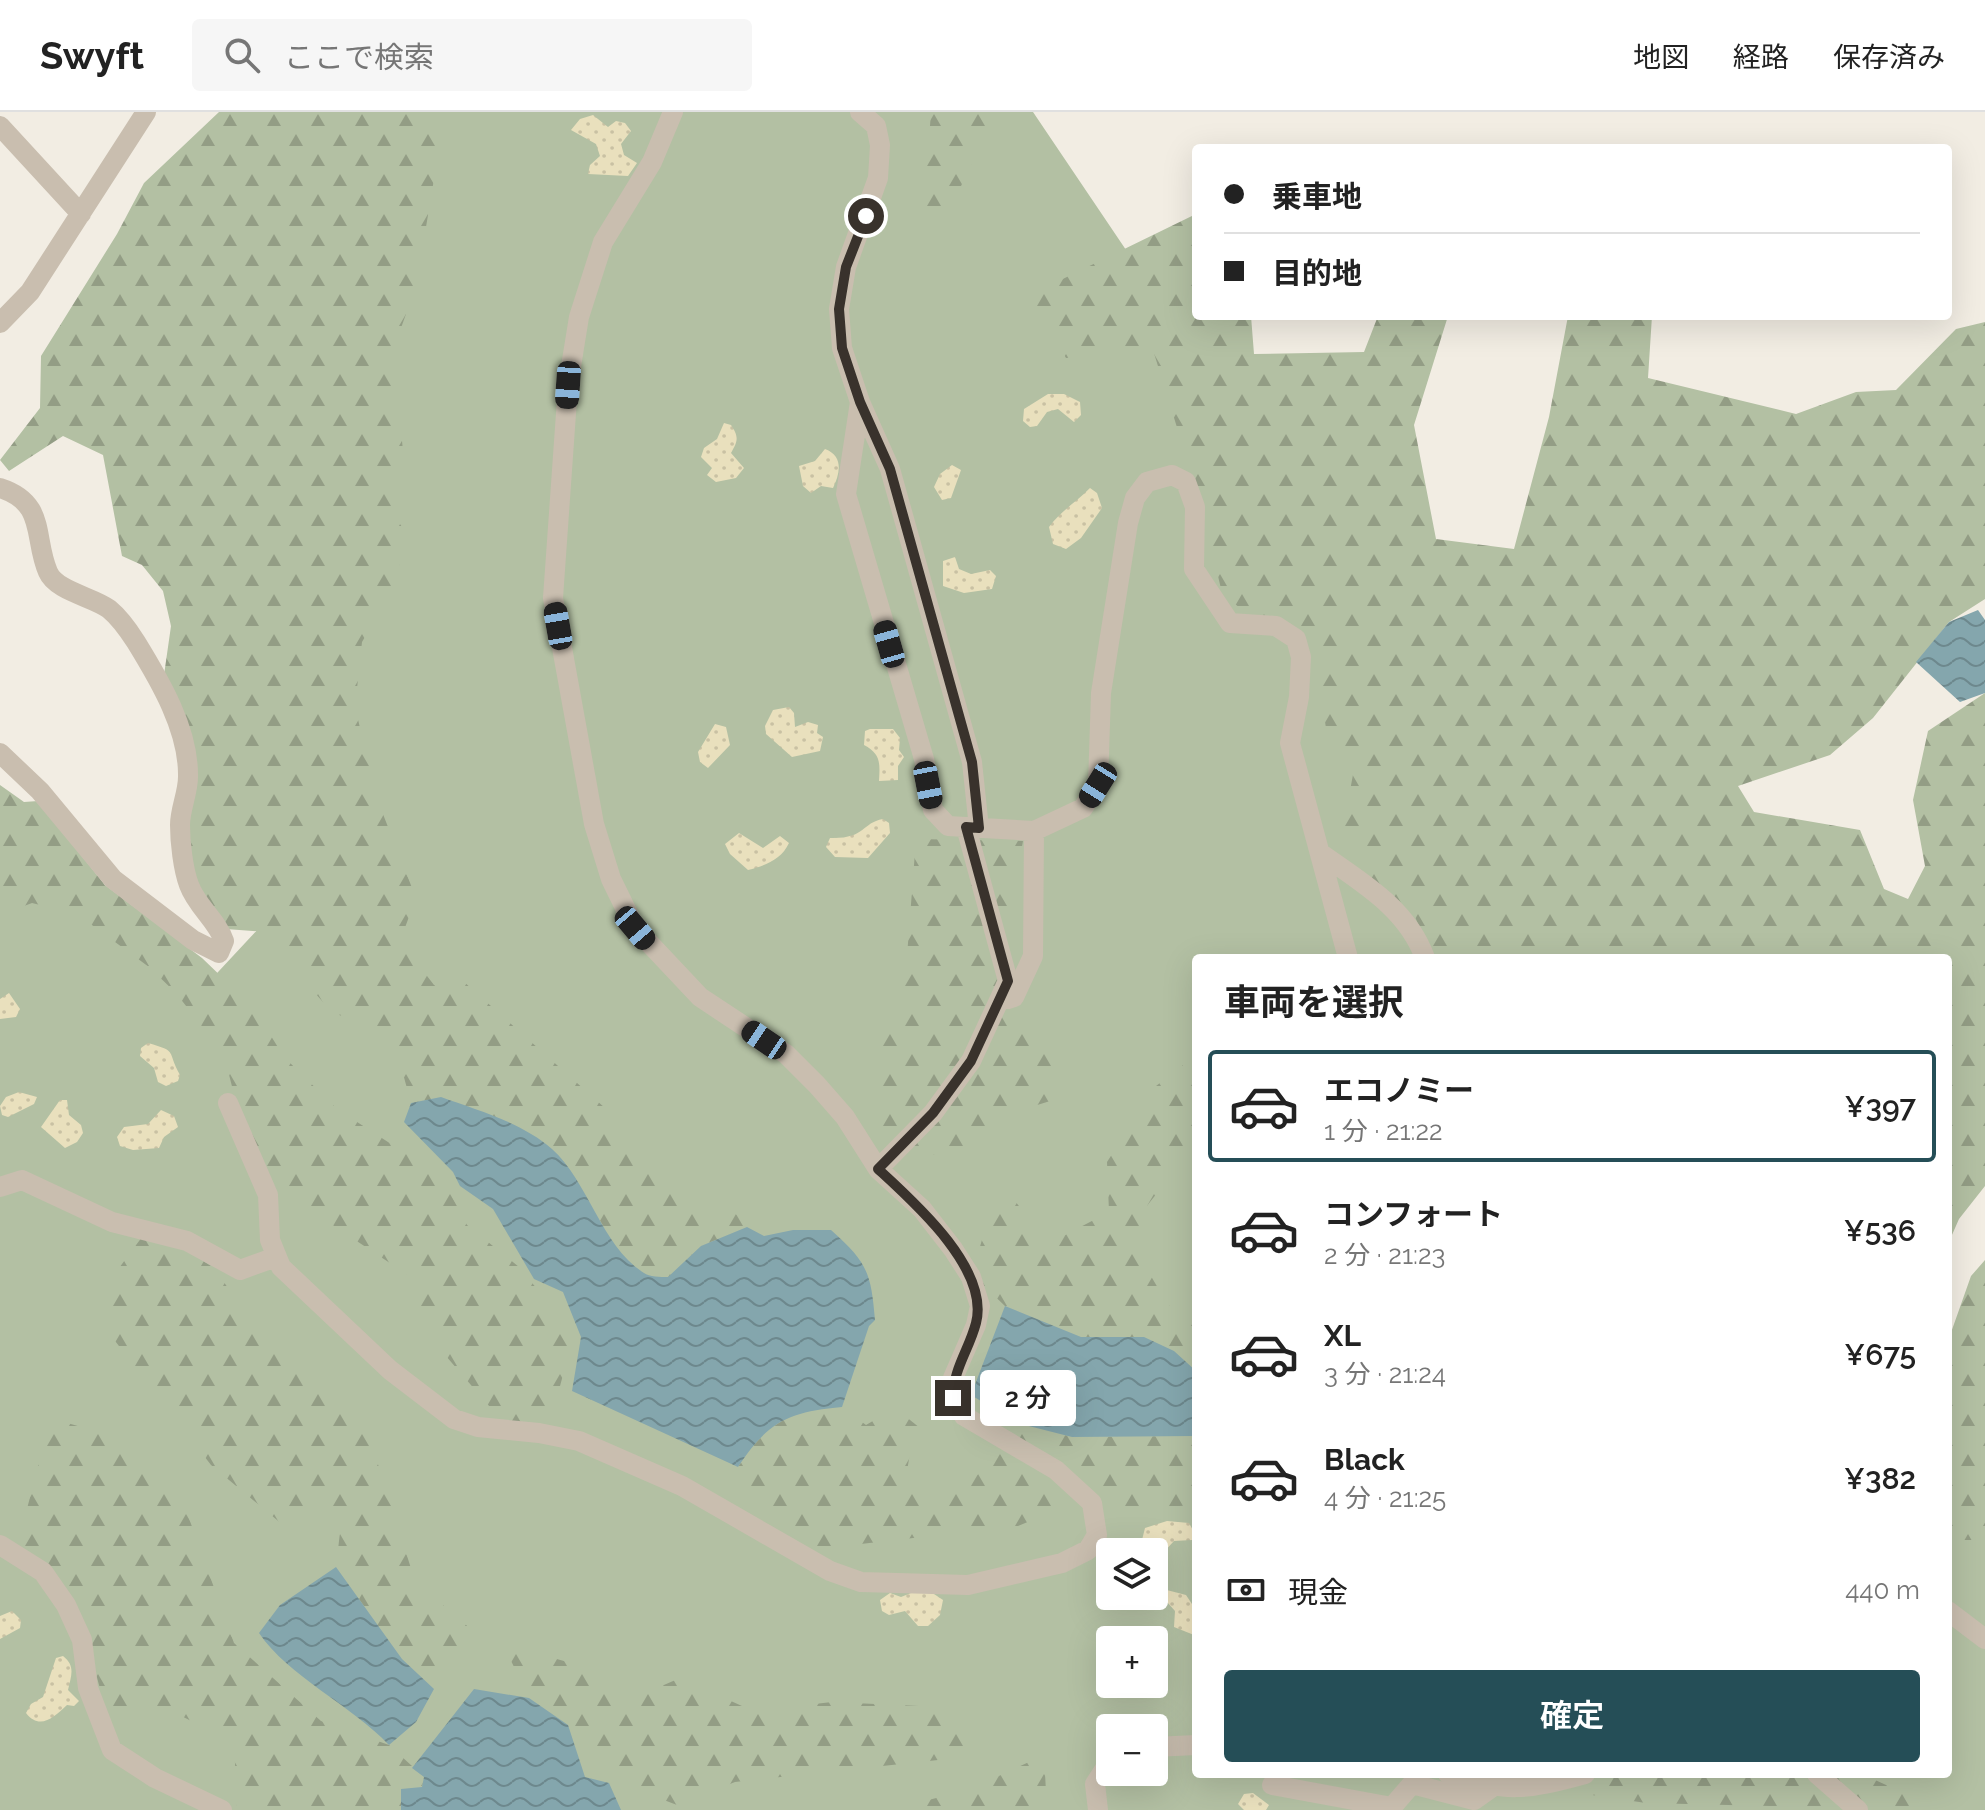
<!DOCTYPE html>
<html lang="ja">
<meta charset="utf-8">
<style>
:root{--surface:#fff;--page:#f6f6f6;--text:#222;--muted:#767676;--line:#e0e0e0;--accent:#254e57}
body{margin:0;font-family:Raleway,"Noto Sans JP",sans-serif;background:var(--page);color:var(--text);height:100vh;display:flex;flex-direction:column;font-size:30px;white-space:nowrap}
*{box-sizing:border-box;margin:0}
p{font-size:26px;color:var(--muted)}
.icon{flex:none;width:44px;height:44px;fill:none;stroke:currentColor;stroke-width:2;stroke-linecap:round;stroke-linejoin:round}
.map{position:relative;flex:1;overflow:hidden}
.panel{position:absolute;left:1192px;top:842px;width:760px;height:824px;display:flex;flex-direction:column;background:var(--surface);border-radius:8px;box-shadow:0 8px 32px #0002}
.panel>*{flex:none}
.hud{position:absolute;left:1192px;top:32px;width:760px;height:176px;border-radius:8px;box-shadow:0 8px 32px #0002;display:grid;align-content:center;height:176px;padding:0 32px;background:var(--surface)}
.tools{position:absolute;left:1096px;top:1426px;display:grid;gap:16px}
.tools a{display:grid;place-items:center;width:72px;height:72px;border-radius:8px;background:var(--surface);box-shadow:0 8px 32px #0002;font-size:40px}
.end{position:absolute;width:36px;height:36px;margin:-18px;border:10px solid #39322c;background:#fff;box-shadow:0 0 0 4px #fff}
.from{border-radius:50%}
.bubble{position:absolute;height:56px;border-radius:8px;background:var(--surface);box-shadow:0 8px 32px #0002;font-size:26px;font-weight:600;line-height:56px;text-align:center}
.car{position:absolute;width:24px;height:48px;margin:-24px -12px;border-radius:10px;box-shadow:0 0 6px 2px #0007;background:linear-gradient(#222 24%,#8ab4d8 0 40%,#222 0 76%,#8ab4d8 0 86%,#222 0)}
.hud b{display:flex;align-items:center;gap:28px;height:76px;font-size:30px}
.hud b+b{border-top:2px solid var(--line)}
.hud i{width:20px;height:20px;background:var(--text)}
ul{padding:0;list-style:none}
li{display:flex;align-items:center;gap:24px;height:112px;margin:0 16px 12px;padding:0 16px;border:4px solid transparent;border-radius:8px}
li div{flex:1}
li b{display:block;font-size:30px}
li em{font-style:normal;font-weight:600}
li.on{border-color:var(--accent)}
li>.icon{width:72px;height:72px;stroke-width:1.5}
h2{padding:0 32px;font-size:36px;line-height:96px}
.pay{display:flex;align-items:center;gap:20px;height:88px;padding:0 32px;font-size:30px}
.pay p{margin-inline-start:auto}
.primary-button{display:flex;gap:16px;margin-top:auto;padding:16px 32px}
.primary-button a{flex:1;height:92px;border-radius:8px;background:var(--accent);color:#fff;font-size:32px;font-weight:600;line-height:92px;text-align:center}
header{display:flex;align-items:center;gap:48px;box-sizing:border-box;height:112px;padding:0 40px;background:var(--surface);border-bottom:2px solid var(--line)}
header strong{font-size:38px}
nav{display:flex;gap:44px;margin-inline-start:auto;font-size:28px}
.search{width:560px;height:72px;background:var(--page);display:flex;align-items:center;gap:20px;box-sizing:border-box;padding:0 28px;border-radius:8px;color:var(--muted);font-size:30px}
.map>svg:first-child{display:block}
.grass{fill:#b3c0a3;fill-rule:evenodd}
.forest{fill:url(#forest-firs)}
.sand{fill:url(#sand-dots)}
.water{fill:url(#water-waves)}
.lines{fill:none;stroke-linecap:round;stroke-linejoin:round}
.minor{stroke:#c9beaf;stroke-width:20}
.route{stroke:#39322c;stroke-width:10}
</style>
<header>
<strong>Swyft</strong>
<div class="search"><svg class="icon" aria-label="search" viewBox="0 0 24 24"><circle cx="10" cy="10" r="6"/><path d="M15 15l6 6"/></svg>ここで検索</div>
<nav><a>地図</a><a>経路</a><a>保存済み</a></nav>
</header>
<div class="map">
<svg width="1985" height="1698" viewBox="0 0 1985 1698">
<defs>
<pattern id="forest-firs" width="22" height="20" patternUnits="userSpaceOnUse" patternTransform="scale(2)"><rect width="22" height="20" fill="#b3c0a3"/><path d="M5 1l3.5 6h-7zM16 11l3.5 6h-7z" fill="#939d85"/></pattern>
<pattern id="sand-dots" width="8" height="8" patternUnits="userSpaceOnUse" patternTransform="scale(2)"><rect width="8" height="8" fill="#e9e0bd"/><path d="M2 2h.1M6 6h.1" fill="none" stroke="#c9c1a3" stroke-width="1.8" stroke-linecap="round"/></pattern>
<pattern id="water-waves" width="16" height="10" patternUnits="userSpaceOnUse" patternTransform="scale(2)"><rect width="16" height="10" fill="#84a6ad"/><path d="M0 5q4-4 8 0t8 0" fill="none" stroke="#6d888d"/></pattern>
</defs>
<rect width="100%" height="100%" fill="#f2ede3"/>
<path class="grass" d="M 388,0 L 1033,0 L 1565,789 L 1596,846 L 1196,846 L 1196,1662 L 1948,1662 L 1948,1345 L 1985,1362 L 1985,1698 L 0,1698 L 0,778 L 58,776 L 205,874 L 344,725 ZM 1110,1440 L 1154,1440 L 1154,1484 L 1110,1484 ZM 1110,1528 L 1154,1528 L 1154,1572 L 1110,1572 ZM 1110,1616 L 1154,1616 L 1154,1660 L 1110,1660 Z"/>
<path class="forest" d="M 219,0 L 434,0 L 439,37 L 424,127 L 410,191 L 393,238 L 403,339 L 392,400 L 408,424 L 391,480 L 362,530 L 355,595 L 377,687 L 416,786 L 400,829 L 434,873 L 463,869 L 605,996 L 622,1032 L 679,1077 L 699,1105 L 731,1096 L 747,1115 L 701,1134 L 668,1166 L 645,1163 L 610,1125 L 578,1072 L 553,1037 L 441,985 L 411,991 L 393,925 L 332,900 L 288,851 L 267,820 L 226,817 L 190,772 L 182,710 L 190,663 L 163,570 L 171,514 L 163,479 L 142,453 L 122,444 L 103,343 L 63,324 L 9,359 L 0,348 L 40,296 L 41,244 L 117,122 L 144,71 Z
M 931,0 L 996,0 L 944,110 L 923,109 Z
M 1196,102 L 1196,204 L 1251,204 L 1254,242 L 1364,240 L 1378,204 L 1448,204 L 1414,313 L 1436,427 L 1514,437 L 1549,305 L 1568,204 L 1652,204 L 1648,266 L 1796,302 L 1856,280 L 1896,278 L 1956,217 L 1985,210 L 1985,487 L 1949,510 L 1873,606 L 1830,643 L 1738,674 L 1754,700 L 1860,718 L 1884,777 L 1908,787 L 1925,754 L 1913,688 L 1928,619 L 1985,581 L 1985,1074 L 1959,1107 L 1948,1132 L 1948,846 L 1433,846 L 1412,798 L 1366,765 L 1342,722 L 1357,641 L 1327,623 L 1313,529 L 1286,505 L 1247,502 L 1222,481 L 1202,396 L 1153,238 L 1066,246 L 1030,183 Z
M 0,673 L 24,690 L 38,689 L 105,773 L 202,846 L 253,895 L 284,945 L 337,997 L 442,1065 L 467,1113 L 519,1155 L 574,1222 L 549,1315 L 502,1309 L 433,1229 L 411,1165 L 322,1106 L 278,1088 L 238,998 L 224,943 L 176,881 L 149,855 L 77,802 L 32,791 L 0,803 Z
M 916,727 L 1023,729 L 993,890 L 1044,924 L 1060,986 L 1005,1003 L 966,1034 L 920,1046 L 883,1026 L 878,916 L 903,896 Z
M 1196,943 L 1196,1032 L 1146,1095 L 1145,1154 L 1168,1193 L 1196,1208 L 1196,1241 L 1174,1239 L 1144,1225 L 1081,1225 L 1005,1194 L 981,1171 L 979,1138 L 991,1097 L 1015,1089 L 1048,1132 L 1109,1100 L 1107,1050 L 1156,974 Z
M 142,1125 L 183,1136 L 214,1156 L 242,1196 L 369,1324 L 415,1469 L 473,1519 L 434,1577 L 402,1547 L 336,1455 L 342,1403 L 318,1391 L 283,1413 L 211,1353 L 112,1225 L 105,1175 Z
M 1985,1148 L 1985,1428 L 1955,1428 L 1948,1422 L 1948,1229 L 1971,1164 Z
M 842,1295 L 866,1313 L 895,1296 L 925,1320 L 910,1341 L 906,1365 L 933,1385 L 968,1375 L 1017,1311 L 1072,1325 L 1196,1324 L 1196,1393 L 1047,1402 L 1018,1414 L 817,1437 L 760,1401 L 738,1355 C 768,1309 789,1300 842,1295 Z
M 64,1310 L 112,1324 L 138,1349 L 163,1361 L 186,1398 L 234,1531 L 321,1609 L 389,1633 L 424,1665 L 422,1675 L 401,1677 L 401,1698 L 237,1695 L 234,1630 L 167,1597 L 108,1607 L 76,1486 L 61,1466 L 17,1435 L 45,1328 Z
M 503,1532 L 582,1554 L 627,1589 L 680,1566 L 753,1599 L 832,1590 L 962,1596 L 972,1639 L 938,1648 L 735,1670 L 677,1693 L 635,1677 L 568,1613 L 529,1586 Z
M 1044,1643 L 1047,1698 L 890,1698 L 971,1677 Z
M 1553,1662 L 1862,1662 L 1941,1698 L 1646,1691 L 1538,1675 Z"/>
<path class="sand" d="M 593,3 L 608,15 L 616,9 L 625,11 L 631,19 L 621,32 L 624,43 L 637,51 L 628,64 L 588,62 L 590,53 L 600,44 L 596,32 L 571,18 L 580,7 Z
M 1048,282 L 1064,282 L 1080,290 L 1081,303 L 1074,310 L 1058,297 L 1047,300 L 1037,314 L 1030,315 L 1023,309 L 1024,297 Z
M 724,311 L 731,313 C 739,325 738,329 731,341 L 744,356 L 736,366 L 716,370 L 707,363 L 712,356 L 701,345 L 704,336 L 717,327 Z
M 825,337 C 844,344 840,362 833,376 L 821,374 L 811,381 L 803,374 L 799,354 L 815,349 Z
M 952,353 L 961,358 L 951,386 L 942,388 L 934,375 L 940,362 Z
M 1090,376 L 1097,381 L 1102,396 L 1081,426 L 1066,437 L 1053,432 L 1049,415 C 1061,399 1075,391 1090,376 Z
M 955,445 L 959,457 L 971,462 L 990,458 L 996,464 L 992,477 L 964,481 L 943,474 L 943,449 Z
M 789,595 L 794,601 L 795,615 L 808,610 L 818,613 L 817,621 L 823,625 L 820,639 L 792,645 L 766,622 L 765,614 L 773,598 Z
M 715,612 L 726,615 L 730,633 L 708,656 L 700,650 L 698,640 Z
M 870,617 L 893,617 L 900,626 L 899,638 L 904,645 L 898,654 L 898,668 L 879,669 C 880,651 881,642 864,633 L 865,619 Z
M 883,707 L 889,711 L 890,721 L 868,746 L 835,745 L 826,735 L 830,726 C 866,727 861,711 883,707 Z
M 739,721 L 763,736 L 780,724 L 789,731 C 781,748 766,753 748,758 L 730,742 L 725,732 Z
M 9,881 L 20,897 L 16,905 L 0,907 L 0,887 Z
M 148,931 C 179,940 166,938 180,963 L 178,969 L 166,974 L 158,970 L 154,956 L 140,944 L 141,936 Z
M 19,980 L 37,985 L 34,992 L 8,1005 L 2,1003 L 0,994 L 6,985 Z
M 60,988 L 67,988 L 69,1003 L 81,1013 L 83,1021 L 77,1030 L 65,1036 L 41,1015 Z
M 161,998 L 174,1004 L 178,1015 L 164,1025 L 159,1036 L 133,1038 L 120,1034 L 117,1025 L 124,1015 L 148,1012 Z
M 1167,1409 L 1189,1411 L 1195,1422 L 1192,1428 L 1174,1429 L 1162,1442 L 1154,1444 L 1154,1440 L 1140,1436 L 1145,1416 Z
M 1159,1476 L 1186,1483 L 1194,1495 L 1194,1523 L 1174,1515 L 1175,1499 L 1167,1490 L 1156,1490 L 1154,1485 Z
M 916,1479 L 931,1480 L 943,1488 L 940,1503 L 928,1514 L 918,1514 L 905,1499 L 889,1503 L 882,1499 L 880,1488 L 890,1481 L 901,1485 Z
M 12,1499 L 21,1508 L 20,1516 L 0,1527 L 0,1504 Z
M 63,1544 C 76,1554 71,1564 68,1578 L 79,1589 L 74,1594 L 67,1593 C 54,1605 40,1619 26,1601 L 31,1592 L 43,1585 L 56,1546 Z
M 1253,1681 L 1269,1693 L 1266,1698 L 1244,1698 L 1238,1692 L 1244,1682 Z"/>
<path class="water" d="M 1978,498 L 1985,508 L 1985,581 L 1960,590 L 1916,550 L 1949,510 Z
M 441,985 C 477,998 523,1011 552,1037 C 588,1069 602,1135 644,1161 C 649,1165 661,1165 668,1165 L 701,1134 L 747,1115 L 764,1124 L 793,1118 L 831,1118 C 867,1150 871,1160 875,1208 L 869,1214 L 842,1295 C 789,1300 768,1309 738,1355 L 572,1279 L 581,1225 L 563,1180 L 534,1167 L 493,1097 L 460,1074 L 453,1060 L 404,1010 L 411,991 Z
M 1005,1194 L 1081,1225 L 1144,1225 L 1174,1239 L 1196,1259 L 1196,1324 L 1072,1325 L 1017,1311 L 971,1283 Z
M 336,1455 L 402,1547 L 434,1577 L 416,1610 L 389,1633 C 351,1593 288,1564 259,1521 L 280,1493 Z
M 474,1577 L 529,1586 L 568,1613 L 585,1665 L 609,1671 L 621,1698 L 401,1698 L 401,1677 L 422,1675 L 424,1665 L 412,1656 Z"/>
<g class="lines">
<path class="minor" d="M 860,0 L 876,14 L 880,33 L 878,66 L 846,155 L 839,197 L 842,236 L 860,290 L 890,357 L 972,650 L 979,716
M 0,14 L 81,102
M 0,211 L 30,180 L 146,0
M 860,290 L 846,382 L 924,647 L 933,698 L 948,714 L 1034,719 L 1083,696 L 1098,673 L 1101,581 L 1128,411 L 1135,386 L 1147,370 L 1172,363 L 1186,370 L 1195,395 L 1194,457 L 1230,511 L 1276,514 L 1296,527 L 1301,545 L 1299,585 L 1290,631 L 1348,846
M 0,376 C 47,391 33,426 48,460 C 56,479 93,485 109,497 C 120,506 129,519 136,530 C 160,569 189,618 188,665 C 188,681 180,697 180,713 C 180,730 183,757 189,773 C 197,795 217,808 224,829 L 219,841 L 193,828 L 113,767 L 40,679 L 0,641
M 1320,741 C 1362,771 1407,796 1425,846
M 1008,887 L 1014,885 L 1033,844 L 1034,719
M 228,991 L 268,1083 L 270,1128 L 281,1155 L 390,1258 L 454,1307 L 478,1315 L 539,1321 L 579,1329 L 682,1374 L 830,1459 L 861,1470 L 968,1473 L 1062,1451 L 1088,1438 L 1097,1423 L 1092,1391 L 1056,1358 L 964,1304 L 953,1286 L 953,1266 L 976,1213 L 980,1194 L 971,1165 L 953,1137 L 922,1097 L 878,1057 L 845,1005 L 817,973 L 786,942 L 700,885 L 635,816 L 611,767 L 594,712 L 553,486 L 568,273 L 579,205 L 603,130 L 652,50 L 673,0
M 878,1057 L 933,1001 L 971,949 L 1008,869 L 966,715
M 0,1075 L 22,1068 L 112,1110 L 187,1129 L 240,1158 L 276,1145
M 0,1433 L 43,1460 L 66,1493 L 82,1528 L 88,1576 L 112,1638 L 155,1666 L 222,1698
M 1948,1499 L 1985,1527
M 1154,1635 L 1196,1633
M 1448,1662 C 1507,1681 1526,1678 1585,1662
M 1817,1662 L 1858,1698
M 1272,1673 L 1392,1695 L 1412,1672 L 1474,1688 L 1491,1676
M 1098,1698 L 1095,1672 L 1110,1649"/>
</g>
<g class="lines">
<path class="route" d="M 866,104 L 846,155 L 839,197 L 842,236 L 860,290 L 890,357 L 972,650 L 979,716 L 966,715 L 1008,869 L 971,949 L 933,1001 L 878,1057 C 914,1090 990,1157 976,1211 C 969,1238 953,1257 953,1286"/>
</g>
</svg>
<div class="tools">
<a><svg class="icon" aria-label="layers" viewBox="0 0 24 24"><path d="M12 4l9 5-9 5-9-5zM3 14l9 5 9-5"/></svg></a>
<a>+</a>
<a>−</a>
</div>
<i class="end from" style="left:866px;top:104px"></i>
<i class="end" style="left:953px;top:1286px"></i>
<div class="bubble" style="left:980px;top:1258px;width:96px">2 分</div>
<i class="car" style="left:568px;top:273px;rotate:184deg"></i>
<i class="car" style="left:558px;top:514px;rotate:350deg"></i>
<i class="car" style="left:889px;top:532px;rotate:344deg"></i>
<i class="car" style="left:928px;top:673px;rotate:169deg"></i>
<i class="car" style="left:1098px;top:673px;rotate:212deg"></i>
<i class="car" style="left:635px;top:816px;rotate:140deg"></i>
<i class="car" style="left:764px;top:928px;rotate:304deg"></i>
<div class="hud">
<b><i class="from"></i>乗車地</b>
<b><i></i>目的地</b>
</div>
<section class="panel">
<h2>車両を選択</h2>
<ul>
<li class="on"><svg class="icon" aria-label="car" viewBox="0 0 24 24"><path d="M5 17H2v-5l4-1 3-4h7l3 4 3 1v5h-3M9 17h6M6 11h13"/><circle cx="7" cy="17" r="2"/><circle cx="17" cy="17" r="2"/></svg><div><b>エコノミー</b><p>1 分 · 21:22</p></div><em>¥397</em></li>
<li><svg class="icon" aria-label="car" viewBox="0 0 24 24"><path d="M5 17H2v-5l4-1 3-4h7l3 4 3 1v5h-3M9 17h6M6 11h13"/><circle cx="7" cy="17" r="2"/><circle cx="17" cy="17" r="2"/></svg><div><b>コンフォート</b><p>2 分 · 21:23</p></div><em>¥536</em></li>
<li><svg class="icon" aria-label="car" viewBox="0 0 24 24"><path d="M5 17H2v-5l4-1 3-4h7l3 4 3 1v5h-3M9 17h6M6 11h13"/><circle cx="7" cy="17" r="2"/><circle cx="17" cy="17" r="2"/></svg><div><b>XL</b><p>3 分 · 21:24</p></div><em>¥675</em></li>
<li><svg class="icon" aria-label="car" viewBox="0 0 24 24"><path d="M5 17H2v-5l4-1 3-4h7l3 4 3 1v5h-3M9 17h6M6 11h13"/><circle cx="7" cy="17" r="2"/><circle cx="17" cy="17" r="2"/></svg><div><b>Black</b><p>4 分 · 21:25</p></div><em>¥382</em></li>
</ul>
<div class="pay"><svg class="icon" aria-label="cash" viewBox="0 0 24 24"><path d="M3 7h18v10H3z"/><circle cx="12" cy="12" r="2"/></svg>現金<p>440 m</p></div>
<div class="primary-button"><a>確定</a></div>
</section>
</div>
